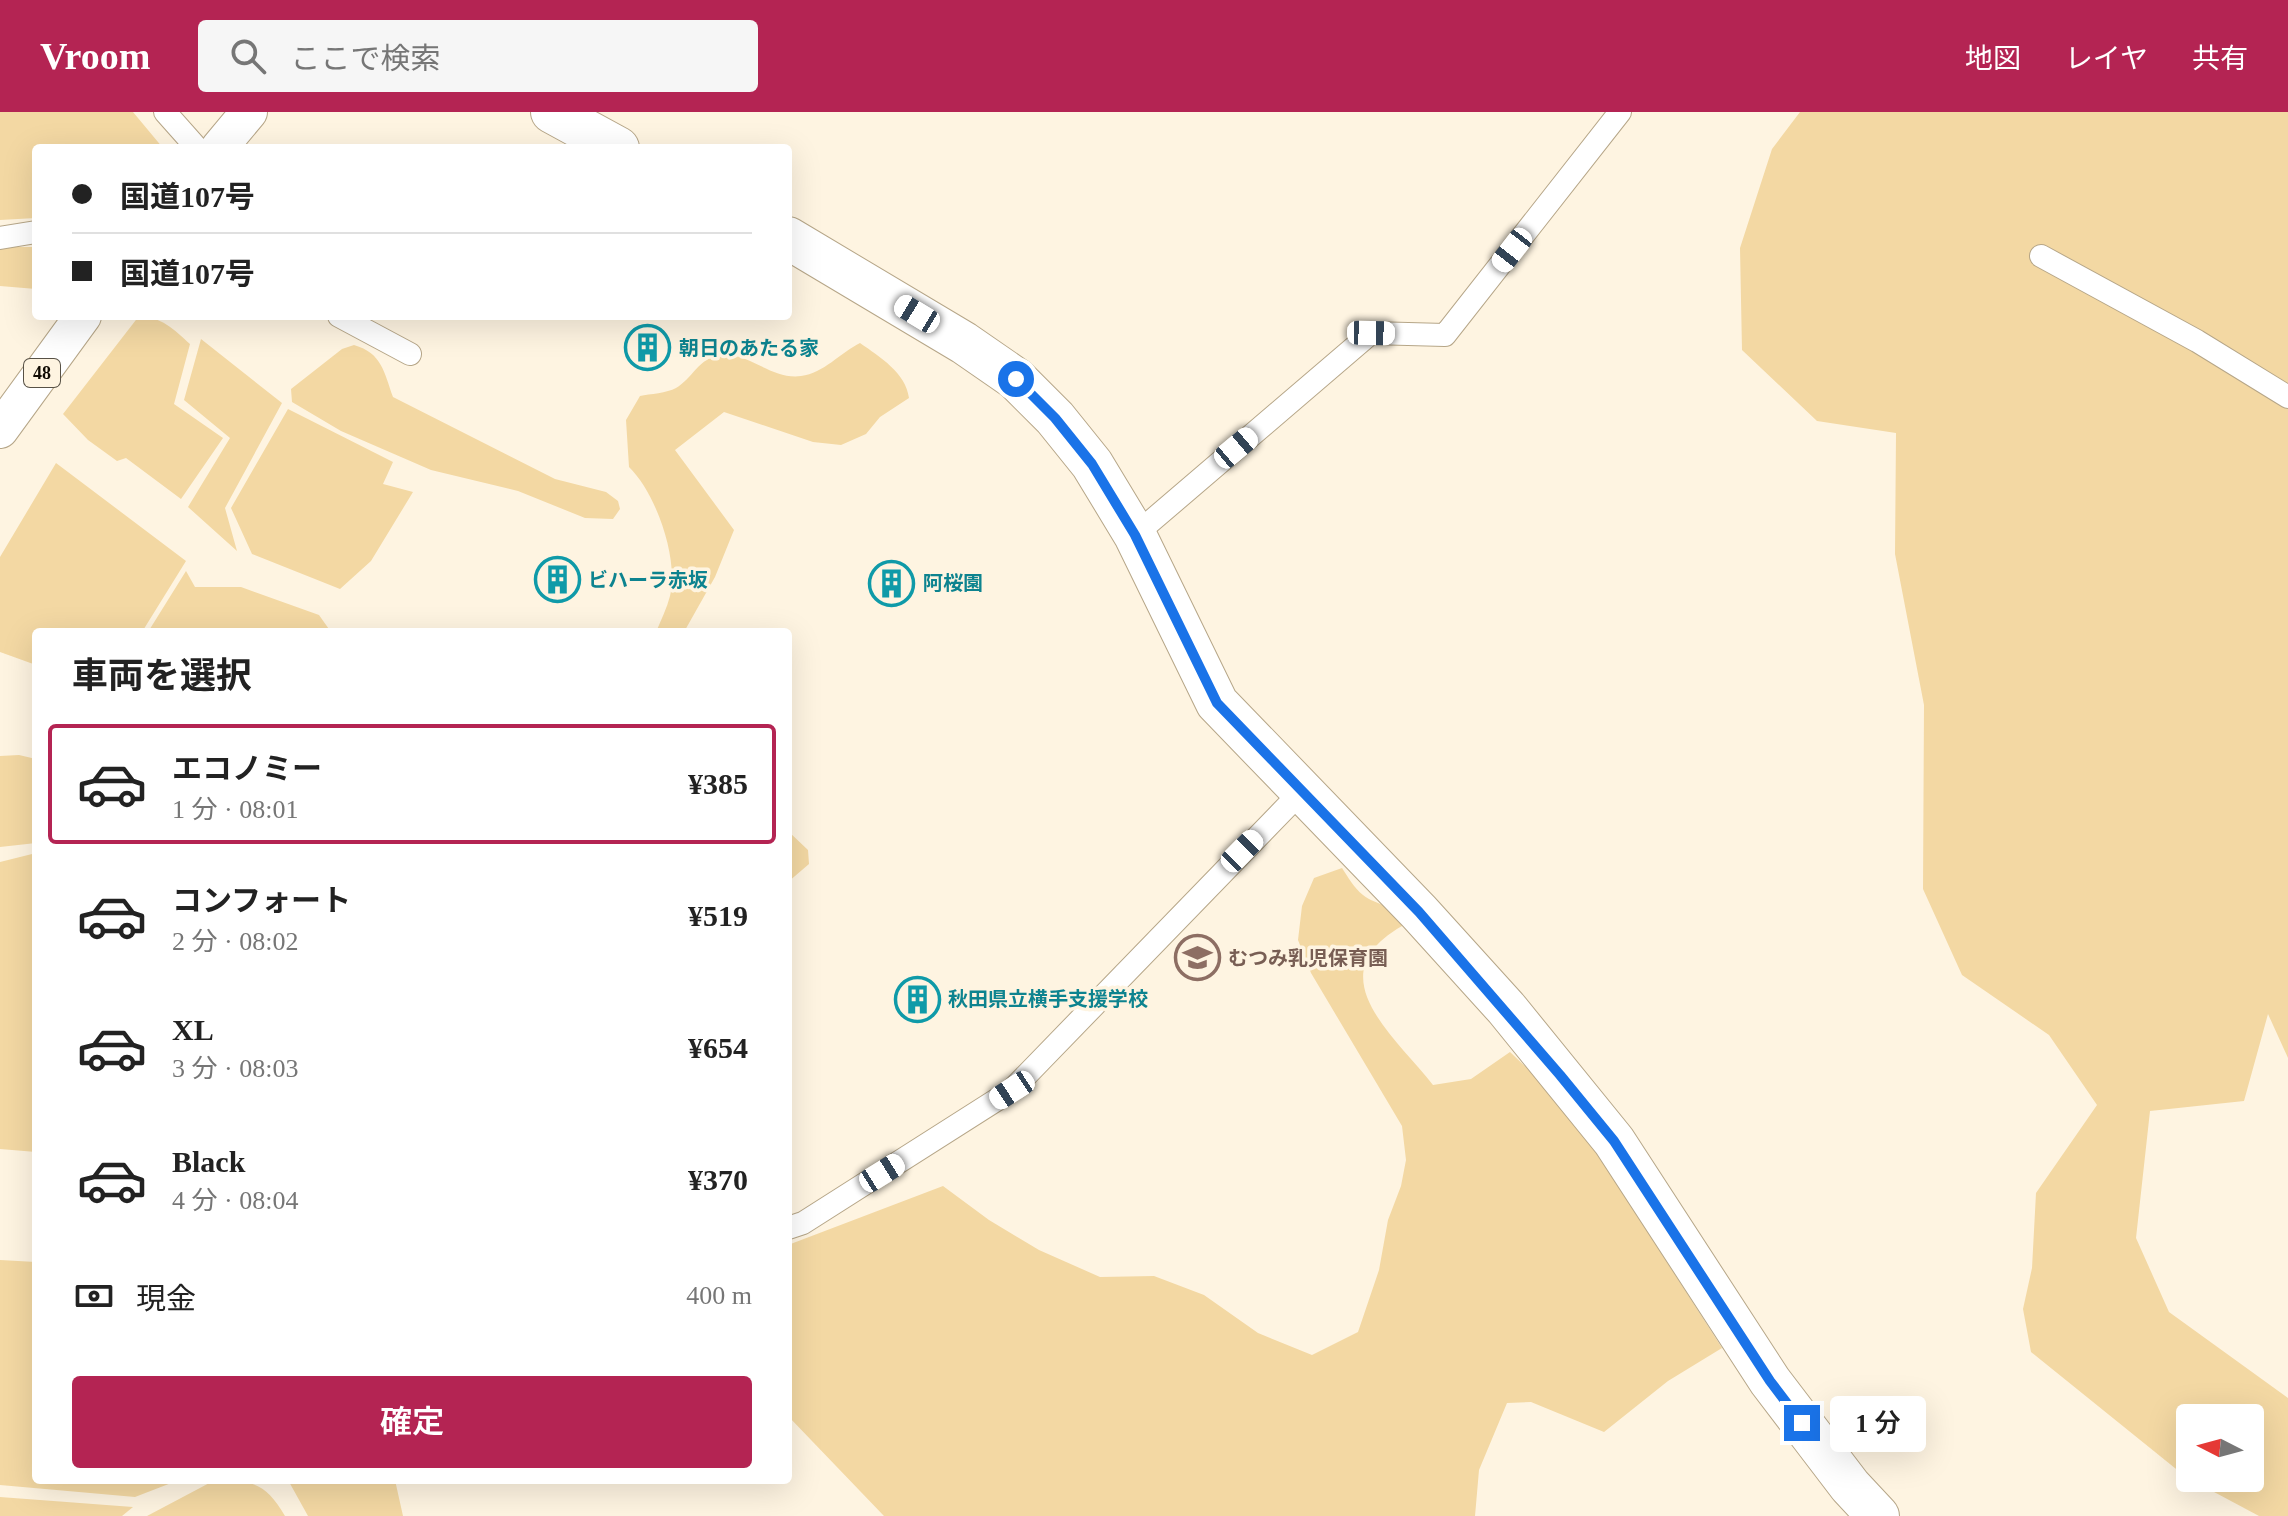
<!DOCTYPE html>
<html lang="ja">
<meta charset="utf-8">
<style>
:root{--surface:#fff;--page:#f6f6f6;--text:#222;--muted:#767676;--line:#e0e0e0;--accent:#b42453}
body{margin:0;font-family:"Times New Roman","Noto Sans JP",serif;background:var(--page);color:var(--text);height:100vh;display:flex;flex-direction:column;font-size:30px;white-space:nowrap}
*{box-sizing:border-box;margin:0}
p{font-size:26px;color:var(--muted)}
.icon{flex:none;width:44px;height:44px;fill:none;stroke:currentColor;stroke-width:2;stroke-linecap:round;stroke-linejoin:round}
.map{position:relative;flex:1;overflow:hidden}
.details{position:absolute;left:32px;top:516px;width:760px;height:856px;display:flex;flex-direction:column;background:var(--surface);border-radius:8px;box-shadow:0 8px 32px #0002}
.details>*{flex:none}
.hud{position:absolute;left:32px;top:32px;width:760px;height:176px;border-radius:8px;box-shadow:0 8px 32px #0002;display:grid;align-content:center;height:176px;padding:0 40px;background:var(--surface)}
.needle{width:52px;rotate:276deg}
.controls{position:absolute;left:2176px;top:1292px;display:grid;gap:16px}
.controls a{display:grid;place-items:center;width:88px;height:88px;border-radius:8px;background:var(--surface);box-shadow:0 8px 32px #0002;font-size:40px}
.end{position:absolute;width:36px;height:36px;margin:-18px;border:10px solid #1a73e8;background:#fff;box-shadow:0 0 0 4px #fff}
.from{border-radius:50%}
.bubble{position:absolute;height:56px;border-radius:8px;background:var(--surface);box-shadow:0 8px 32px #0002;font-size:26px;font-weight:600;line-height:56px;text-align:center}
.car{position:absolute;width:24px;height:48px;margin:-24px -12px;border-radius:10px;box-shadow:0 0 6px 2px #0007;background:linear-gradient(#fff 24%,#345 0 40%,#fff 0 76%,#345 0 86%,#fff 0)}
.hud b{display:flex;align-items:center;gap:28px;height:76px;font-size:30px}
.hud b+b{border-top:2px solid var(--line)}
.hud i{width:20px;height:20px;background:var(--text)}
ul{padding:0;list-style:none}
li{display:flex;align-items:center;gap:24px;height:120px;margin:0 16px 12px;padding:0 24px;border:4px solid transparent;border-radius:8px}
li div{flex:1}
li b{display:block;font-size:30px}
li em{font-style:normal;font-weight:600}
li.current{border-color:var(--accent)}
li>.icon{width:72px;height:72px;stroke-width:1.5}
h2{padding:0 40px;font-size:36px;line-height:96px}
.pay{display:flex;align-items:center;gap:20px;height:88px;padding:0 40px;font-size:30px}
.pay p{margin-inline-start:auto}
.primary-button{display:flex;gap:16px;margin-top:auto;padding:16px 40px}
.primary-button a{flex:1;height:92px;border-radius:8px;background:var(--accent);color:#fff;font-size:32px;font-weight:600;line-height:92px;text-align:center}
header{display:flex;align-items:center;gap:48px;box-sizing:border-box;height:112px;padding:0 40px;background:var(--accent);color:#fff}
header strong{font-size:38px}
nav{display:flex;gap:44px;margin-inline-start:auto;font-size:28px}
.search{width:560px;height:72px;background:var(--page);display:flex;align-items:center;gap:20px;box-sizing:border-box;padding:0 28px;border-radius:8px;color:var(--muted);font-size:30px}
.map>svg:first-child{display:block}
.green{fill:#f3d8a3;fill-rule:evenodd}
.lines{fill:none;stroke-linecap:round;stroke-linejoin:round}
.street-casing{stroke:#b6a688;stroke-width:24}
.primary-casing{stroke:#b6a688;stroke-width:38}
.highway-casing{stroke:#b6a688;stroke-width:44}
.street{stroke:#fff;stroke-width:22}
.primary{stroke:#fff;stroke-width:36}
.highway{stroke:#fff;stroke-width:42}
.route{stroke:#1a73e8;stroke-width:10}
.labels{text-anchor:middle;stroke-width:7;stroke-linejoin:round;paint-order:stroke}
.shield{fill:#fef4e1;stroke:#575146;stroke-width:2}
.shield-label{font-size:18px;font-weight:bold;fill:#100b03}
.culture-label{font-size:20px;font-weight:bold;fill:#0d838f;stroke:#fef4e1;text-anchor:start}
.education-label{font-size:20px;font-weight:bold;fill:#785e54;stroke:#fef4e1;text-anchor:start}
</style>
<header>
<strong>Vroom</strong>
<div class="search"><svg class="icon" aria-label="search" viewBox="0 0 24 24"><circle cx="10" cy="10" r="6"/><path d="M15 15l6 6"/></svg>ここで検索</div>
<nav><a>地図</a><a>レイヤ</a><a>共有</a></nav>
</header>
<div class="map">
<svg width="2288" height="1404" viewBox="0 0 2288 1404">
<rect width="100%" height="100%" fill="#fef4e1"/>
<path class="green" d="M 0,0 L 133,0 L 163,36 L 36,36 L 36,106 L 0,108 Z
M 1800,0 L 2288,0 L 2288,946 L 2268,902 L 2244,989 L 2150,999 L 2136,1126 L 2169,1200 L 2288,1286 L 2288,1404 L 2259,1404 L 2186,1365 L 2031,1240 L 2023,1197 L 2032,1156 L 2036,1081 L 2097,993 L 2049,923 L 1962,863 L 1923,777 L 1924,593 L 1895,442 L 1896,321 L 1817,309 L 1742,238 L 1740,136 L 1772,37 ZM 2190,1306 L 2250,1306 L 2250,1366 L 2190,1366 Z
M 0,135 L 36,135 L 36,177 L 0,174 Z
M 139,204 C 160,204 175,218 190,232 L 174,292 L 223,326 L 181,387 L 126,346 L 117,349 L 88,328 L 63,302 Z
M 201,227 L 282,291 L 225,396 L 237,439 L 188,395 L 230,326 L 184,288 Z
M 860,231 C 880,245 906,261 909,286 L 880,305 L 866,322 L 841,333 L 813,330 L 724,300 L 675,338 L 734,418 L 715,465 L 684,520 L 656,520 C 661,508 667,496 670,484 C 679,447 656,381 629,355 L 626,308 L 640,284 C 650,282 667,281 676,276 C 692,267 699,246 719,243 C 748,239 771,268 801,264 C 824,261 840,241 860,231 Z
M 354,233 C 382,241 384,260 393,285 L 555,367 L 606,380 L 618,389 L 620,397 L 613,407 L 585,406 L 518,379 L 431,358 L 341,319 L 292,290 L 291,277 L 342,237 Z
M 288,297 L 393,350 L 383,372 L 413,380 L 371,449 L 340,477 L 252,442 L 231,396 Z
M 56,351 L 186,449 L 142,520 L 36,520 L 36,553 L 0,540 L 0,445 Z
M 186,459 L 195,475 L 241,475 L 319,503 L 331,520 L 148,520 Z
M 19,643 L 36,647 L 36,731 L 0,735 L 0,644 Z
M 788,719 L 808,738 L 809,752 L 788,770 Z
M 36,741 L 36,1040 L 0,1037 L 0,750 Z
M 1342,756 C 1348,765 1354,776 1363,783 C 1377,794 1398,793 1402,814 C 1317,863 1392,921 1433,973 L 1471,967 L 1510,940 L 1567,994 L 1722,1236 L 1668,1269 L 1604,1320 L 1531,1290 L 1507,1291 L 1479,1358 L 1475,1404 L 884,1404 L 788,1304 L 788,1133 L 943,1074 L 989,1108 L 1039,1138 L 1100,1165 L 1154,1164 L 1204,1183 L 1258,1221 L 1312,1243 L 1358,1220 L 1379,1158 L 1388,1108 L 1401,1074 L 1406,1048 L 1402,1014 L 1311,861 L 1298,828 L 1302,794 L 1314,766 Z
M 0,1148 L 36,1150 L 36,1368 L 179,1368 L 135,1385 L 0,1373 Z
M 215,1368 C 252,1368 266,1371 285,1404 L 147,1404 Z
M 288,1368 L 395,1368 L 403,1404 L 308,1404 Z
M 0,1385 L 133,1395 L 122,1404 L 0,1404 Z"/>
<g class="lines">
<defs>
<path id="street" d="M 165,0 L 197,36
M 0,126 L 36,120
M 2041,144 L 2197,229 L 2288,285
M 339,204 L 410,242
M 1135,423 L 1371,221 L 1445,223 L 1620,0
M 788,1116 L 803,1111 L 1012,978 L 1302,679"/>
<path id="primary" d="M 219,36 L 249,0
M 0,318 L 83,204"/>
<path id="highway" d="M 552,0 L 618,36
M 788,126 L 964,231 L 1016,267 L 1055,306 L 1092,352 L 1135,423 L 1217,591 L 1419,800 L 1506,896 L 1614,1029 L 1770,1269 L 1850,1374 L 1878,1404"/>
</defs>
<use href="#street" class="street-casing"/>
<use href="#primary" class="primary-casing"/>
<use href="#highway" class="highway-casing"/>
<use href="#street" class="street"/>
<use href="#primary" class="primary"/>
<use href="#highway" class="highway"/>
</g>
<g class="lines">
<path class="route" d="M 1016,267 L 1055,306 L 1092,352 L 1135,423 L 1217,591 L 1419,800 L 1560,963 L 1614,1029 L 1770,1269 L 1802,1311"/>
</g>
<defs>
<symbol id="building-ring" viewBox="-11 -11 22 22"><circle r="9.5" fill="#fef4e1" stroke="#0f9aa8" stroke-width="1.5"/><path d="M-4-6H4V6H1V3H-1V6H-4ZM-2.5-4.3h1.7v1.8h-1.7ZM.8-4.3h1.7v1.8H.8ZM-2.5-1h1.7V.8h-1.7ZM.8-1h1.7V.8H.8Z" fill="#0f9aa8"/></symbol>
<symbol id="school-ring" viewBox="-11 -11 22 22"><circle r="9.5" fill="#fef4e1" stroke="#8d6e63" stroke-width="1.5"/><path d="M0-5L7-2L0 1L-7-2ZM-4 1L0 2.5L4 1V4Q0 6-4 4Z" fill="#8d6e63"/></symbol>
</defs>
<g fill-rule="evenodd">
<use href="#building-ring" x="622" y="210" width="51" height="51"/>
<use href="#building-ring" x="532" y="442" width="51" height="51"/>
<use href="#building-ring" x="866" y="446" width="51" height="51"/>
<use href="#school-ring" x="1172" y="820" width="51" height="51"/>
<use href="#building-ring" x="892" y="862" width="51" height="51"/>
</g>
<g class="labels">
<rect class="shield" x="24" y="247" width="36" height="28" rx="6"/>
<g class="shield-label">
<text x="42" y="267">48</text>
</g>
<g class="culture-label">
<text x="679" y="243">朝日のあたる家</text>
<text x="588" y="475">ビハーラ赤坂</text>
<text x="923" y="478">阿桜園</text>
<text x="948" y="894">秋田県立横手支援学校</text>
</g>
<g class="education-label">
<text x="1228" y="853">むつみ乳児保育園</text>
</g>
</g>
</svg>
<div class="controls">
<a><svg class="needle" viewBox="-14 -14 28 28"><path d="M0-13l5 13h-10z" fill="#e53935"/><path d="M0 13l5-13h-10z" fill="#767676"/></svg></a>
</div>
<i class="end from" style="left:1016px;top:267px"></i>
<i class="end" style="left:1802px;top:1311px"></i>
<div class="bubble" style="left:1830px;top:1284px;width:96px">1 分</div>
<i class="car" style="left:1512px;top:138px;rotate:218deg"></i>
<i class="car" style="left:917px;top:202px;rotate:301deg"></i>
<i class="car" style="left:1371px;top:221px;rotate:91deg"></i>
<i class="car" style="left:1236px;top:336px;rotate:50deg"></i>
<i class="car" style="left:1242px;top:739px;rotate:45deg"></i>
<i class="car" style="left:1012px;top:978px;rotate:237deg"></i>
<i class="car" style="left:882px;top:1061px;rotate:58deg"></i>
<div class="hud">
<b><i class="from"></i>国道107号</b>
<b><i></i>国道107号</b>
</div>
<section class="details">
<h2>車両を選択</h2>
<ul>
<li class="current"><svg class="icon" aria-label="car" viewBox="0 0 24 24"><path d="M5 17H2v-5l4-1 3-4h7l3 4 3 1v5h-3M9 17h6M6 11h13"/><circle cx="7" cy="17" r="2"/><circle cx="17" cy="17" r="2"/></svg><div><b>エコノミー</b><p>1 分 · 08:01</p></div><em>¥385</em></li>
<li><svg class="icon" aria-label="car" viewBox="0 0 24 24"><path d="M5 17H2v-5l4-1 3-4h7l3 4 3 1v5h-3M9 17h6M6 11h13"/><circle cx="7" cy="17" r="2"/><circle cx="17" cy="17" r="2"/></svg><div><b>コンフォート</b><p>2 分 · 08:02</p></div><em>¥519</em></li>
<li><svg class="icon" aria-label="car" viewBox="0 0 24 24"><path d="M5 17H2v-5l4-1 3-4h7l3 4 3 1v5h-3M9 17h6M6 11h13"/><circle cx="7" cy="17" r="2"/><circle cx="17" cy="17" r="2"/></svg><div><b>XL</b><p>3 分 · 08:03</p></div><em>¥654</em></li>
<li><svg class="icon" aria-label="car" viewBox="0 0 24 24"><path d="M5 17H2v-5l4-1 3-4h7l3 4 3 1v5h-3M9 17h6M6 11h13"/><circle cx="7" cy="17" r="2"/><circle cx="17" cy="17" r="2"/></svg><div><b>Black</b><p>4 分 · 08:04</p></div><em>¥370</em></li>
</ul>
<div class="pay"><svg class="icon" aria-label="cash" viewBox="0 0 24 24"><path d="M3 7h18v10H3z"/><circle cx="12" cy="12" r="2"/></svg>現金<p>400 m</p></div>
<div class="primary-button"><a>確定</a></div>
</section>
</div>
